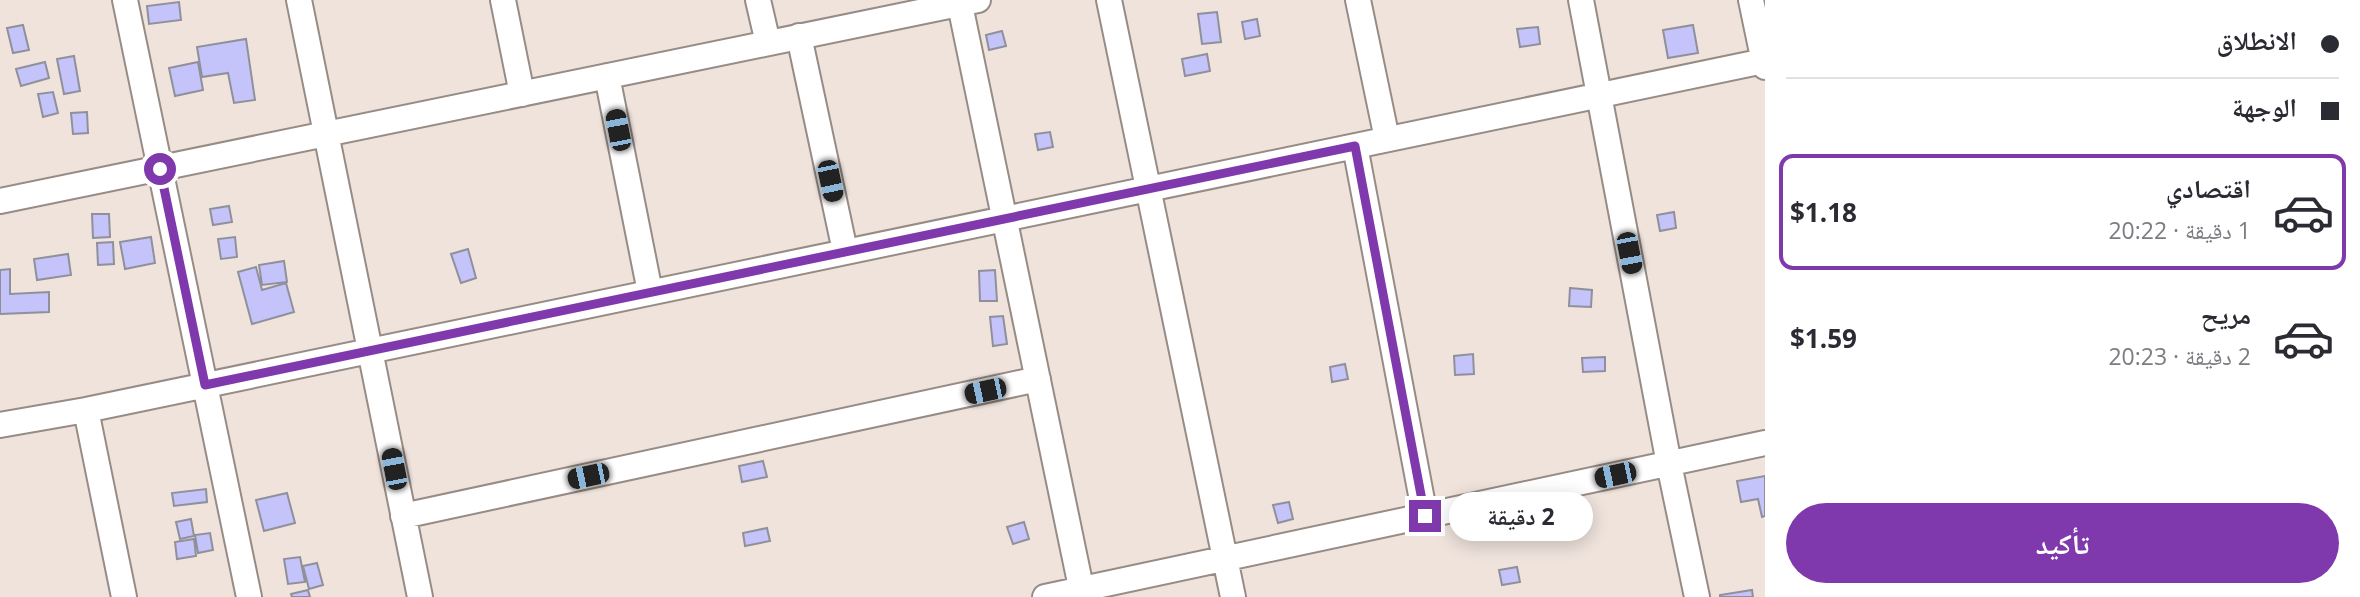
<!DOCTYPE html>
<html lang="ar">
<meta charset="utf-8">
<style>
:root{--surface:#fff;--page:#f7f7f7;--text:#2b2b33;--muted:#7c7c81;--line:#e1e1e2;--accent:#7f39ac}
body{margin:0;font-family:"Open Sans","Noto Naskh Arabic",sans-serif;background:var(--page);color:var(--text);direction:rtl;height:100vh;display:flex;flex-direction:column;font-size:26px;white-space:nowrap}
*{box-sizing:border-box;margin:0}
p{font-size:23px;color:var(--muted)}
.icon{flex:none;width:38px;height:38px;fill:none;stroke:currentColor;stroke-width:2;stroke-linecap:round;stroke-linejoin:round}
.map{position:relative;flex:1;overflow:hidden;direction:ltr}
.panel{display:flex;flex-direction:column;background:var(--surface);width:595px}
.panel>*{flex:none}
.banner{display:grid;align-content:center;height:154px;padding:0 21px;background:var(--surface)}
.end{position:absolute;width:32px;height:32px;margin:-16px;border:9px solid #7f39ac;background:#fff;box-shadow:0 0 0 4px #fff}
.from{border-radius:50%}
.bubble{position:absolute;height:49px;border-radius:24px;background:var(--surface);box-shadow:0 4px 18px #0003;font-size:23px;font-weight:700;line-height:49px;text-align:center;direction:rtl}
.car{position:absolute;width:21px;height:42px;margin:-21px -10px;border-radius:9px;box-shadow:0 0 5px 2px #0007;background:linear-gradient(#222 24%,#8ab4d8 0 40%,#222 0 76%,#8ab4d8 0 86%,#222 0)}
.banner b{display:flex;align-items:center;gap:24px;height:66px;font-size:26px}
.banner b+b{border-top:2px solid var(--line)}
.banner i{width:18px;height:18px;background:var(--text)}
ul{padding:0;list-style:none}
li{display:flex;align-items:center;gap:21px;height:116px;margin:0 14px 10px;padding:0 7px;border:4px solid transparent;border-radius:14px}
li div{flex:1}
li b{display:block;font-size:26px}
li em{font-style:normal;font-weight:700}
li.on{border-color:var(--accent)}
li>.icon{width:63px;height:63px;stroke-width:1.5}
.action{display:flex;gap:14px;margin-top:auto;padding:14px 21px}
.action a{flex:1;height:80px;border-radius:42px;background:var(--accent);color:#fff;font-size:28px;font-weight:700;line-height:80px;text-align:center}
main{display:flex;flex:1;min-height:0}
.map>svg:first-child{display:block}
.building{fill:#c4c3fa;stroke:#90909b;stroke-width:2}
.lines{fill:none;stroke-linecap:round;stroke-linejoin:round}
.minor-casing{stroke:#978c85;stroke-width:28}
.minor{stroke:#fff;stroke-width:24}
.route{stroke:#7f39ac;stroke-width:9}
</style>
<main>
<section class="panel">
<div class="banner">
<b><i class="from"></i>الانطلاق</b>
<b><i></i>الوجهة</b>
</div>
<ul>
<li class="on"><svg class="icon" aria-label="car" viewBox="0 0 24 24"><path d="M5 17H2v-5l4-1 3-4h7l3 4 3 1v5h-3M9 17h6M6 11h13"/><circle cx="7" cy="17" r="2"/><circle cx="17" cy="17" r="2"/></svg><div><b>اقتصادي</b><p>1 دقيقة · 20:22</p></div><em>$1.18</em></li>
<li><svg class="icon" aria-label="car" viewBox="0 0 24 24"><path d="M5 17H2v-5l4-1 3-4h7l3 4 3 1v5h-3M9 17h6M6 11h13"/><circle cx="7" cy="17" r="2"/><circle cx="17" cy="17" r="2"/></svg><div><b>مريح</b><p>2 دقيقة · 20:23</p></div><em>$1.59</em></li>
</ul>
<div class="action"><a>تأكيد</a></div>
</section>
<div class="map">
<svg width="1765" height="597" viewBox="0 0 1765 597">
<rect width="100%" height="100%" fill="#efe3dc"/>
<path class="building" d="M 179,2 L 181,20 L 149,24 L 147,6 Z
M 1217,12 L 1221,42 L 1202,44 L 1198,14 Z
M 1257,19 L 1260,36 L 1245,39 L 1242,22 Z
M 23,25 L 29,50 L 13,53 L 7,28 Z
M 1693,25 L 1698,53 L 1668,58 L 1663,30 Z
M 1538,27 L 1540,44 L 1520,47 L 1517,29 Z
M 1002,31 L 1006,46 L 989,50 L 986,35 Z
M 246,39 L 255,100 L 234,103 L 228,73 L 202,77 L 197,47 Z
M 1207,54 L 1210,71 L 1185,76 L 1182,59 Z
M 74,56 L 80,91 L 64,94 L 57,59 Z
M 45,62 L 49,78 L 21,86 L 16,69 Z
M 198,62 L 203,90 L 175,96 L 169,68 Z
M 53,92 L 58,113 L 43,117 L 38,94 Z
M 87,112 L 88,133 L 73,134 L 71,113 Z
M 1050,132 L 1053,147 L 1038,150 L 1035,134 Z
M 229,206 L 232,222 L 213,225 L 210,209 Z
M 1674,212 L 1676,228 L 1660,231 L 1657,215 Z
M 92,214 L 109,214 L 110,237 L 93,238 Z
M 151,237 L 155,263 L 125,269 L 120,242 Z
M 235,237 L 237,257 L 221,259 L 218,239 Z
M 113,242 L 114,264 L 98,265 L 97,243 Z
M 468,249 L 476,278 L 461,283 L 451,254 Z
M 68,254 L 71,275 L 37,280 L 34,259 Z
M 284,261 L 287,282 L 262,285 L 259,265 Z
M 256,267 L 262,290 L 286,283 L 294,312 L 252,324 L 238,272 Z
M 10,269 L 10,294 L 49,292 L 49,312 L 0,314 L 0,270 Z
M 995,270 L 997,301 L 980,301 L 979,271 Z
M 1570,288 L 1592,290 L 1591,307 L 1569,306 Z
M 1003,316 L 1007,344 L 993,346 L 990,317 Z
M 1473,354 L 1474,374 L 1455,375 L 1454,356 Z
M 1605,357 L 1605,371 L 1583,372 L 1582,358 Z
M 1345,364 L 1348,379 L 1332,382 L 1330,367 Z
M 763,461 L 767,477 L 742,482 L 739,466 Z
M 1765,476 L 1765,516 L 1762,517 L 1758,499 L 1741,502 L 1737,481 Z
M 206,489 L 207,502 L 174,506 L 172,493 Z
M 287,493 L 295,523 L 264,531 L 256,500 Z
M 1289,502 L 1293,519 L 1278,523 L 1273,505 Z
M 191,519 L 194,536 L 180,539 L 176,522 Z
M 1024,522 L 1029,539 L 1013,544 L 1007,527 Z
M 767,528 L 770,541 L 745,546 L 743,533 Z
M 210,533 L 213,550 L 198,553 L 195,535 Z
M 194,539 L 196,556 L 177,559 L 175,542 Z
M 300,557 L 305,582 L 288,584 L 284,559 Z
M 317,563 L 323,585 L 309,589 L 303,566 Z
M 1517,567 L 1520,582 L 1502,585 L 1499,570 Z
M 308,590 L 310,597 L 292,597 L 291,594 Z
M 1752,590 L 1753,597 L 1720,597 L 1720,595 Z"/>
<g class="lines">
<defs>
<path id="minor" d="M 125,0 L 249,597
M 299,0 L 420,597
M 503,0 L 522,94
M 758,0 L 768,43
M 959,0 L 1083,597
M 1109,0 L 1233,597
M 1358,0 L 1387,139
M 1581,0 L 1669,464 L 1697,597
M 1751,0 L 1765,67
M 799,36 L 845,251
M 607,76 L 650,292
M 1355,146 L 1425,516
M 0,201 L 978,0
M 86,410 L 124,597
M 0,425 L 86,410 L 1764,61
M 403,516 L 1038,379
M 1045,597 L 1765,443"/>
</defs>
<use href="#minor" class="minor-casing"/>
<use href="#minor" class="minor"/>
</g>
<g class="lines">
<path class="route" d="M 160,169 L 205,385 L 1355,146 L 1425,516"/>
</g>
</svg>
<i class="end from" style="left:160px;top:169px"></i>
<i class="end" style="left:1425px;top:516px"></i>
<div class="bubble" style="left:1449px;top:492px;width:144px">2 دقيقة</div>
<i class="car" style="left:618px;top:130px;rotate:349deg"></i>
<i class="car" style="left:830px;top:181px;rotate:168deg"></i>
<i class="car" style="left:1629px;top:253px;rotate:169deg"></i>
<i class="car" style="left:985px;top:391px;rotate:258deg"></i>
<i class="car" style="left:394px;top:469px;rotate:349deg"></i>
<i class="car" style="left:1615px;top:475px;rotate:258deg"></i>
<i class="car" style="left:588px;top:476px;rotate:258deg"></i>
</div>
</main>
